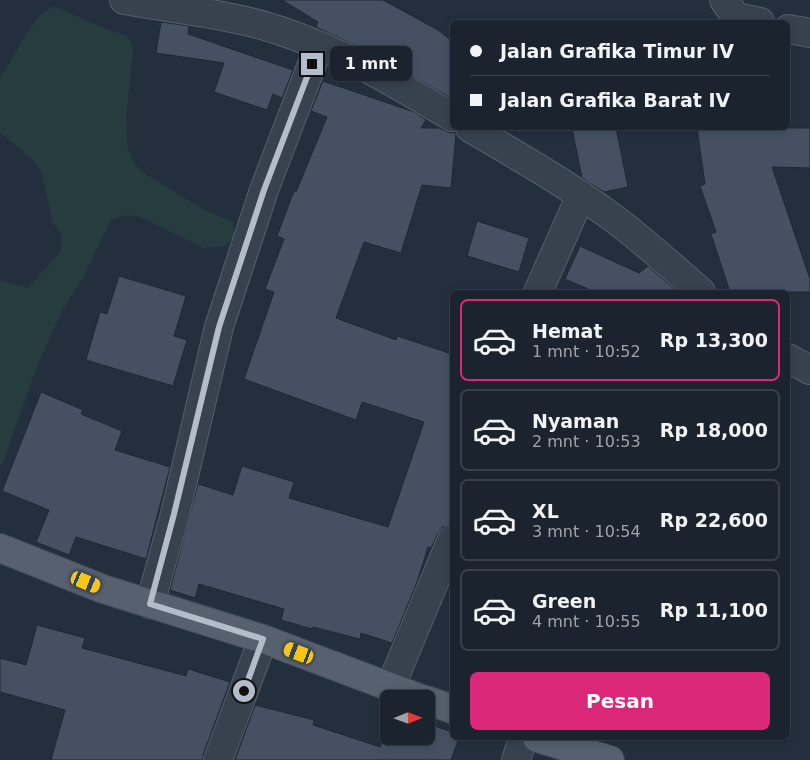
<!DOCTYPE html>
<html lang="id">
<meta charset="utf-8">
<style>
:root{--surface:#1b232e;--page:#282f3a;--text:#f1f3f6;--muted:#a0a4aa;--line:#39404a;--accent:#db2777}
body{margin:0;font-family:"DejaVu Sans",sans-serif;background:var(--page);color:var(--text);height:100vh;display:flex;flex-direction:column;font-size:19px;white-space:nowrap}
*{box-sizing:border-box;margin:0}
p{font-size:16px;color:var(--muted)}
.icon{flex:none;width:28px;height:28px;fill:none;stroke:currentColor;stroke-width:2;stroke-linecap:round;stroke-linejoin:round}
.map{position:relative;flex:1;overflow:hidden}
.details{position:absolute;left:450px;top:290px;width:340px;height:450px;display:flex;flex-direction:column;background:var(--surface);border-radius:8px;box-shadow:0 2px 8px #0003,0 0 0 1px var(--line)}
.details>*{flex:none}
.guide{position:absolute;left:450px;top:20px;width:340px;height:110px;border-radius:8px;box-shadow:0 2px 8px #0003,0 0 0 1px var(--line);display:grid;align-content:center;height:110px;padding:0 20px;background:var(--surface)}
.needle{width:32px;rotate:89deg}
.tools{position:absolute;left:380px;top:690px;display:grid;gap:10px}
.tools a{display:grid;place-items:center;width:55px;height:55px;border-radius:8px;background:var(--surface);box-shadow:0 2px 8px #0003,0 0 0 1px var(--line);font-size:25px}
.end{position:absolute;width:22px;height:22px;margin:-11px;border:6px solid #b4bcc9;background:#111;box-shadow:0 0 0 2px #111}
.from{border-radius:50%}
.bubble{position:absolute;height:35px;border-radius:8px;background:var(--surface);box-shadow:0 2px 8px #0003,0 0 0 1px var(--line);font-size:16px;font-weight:700;line-height:35px;text-align:center}
.car{position:absolute;width:15px;height:30px;margin:-15px -8px;border-radius:6px;box-shadow:0 0 4px 1px #0007;background:linear-gradient(#f5c518 24%,#345 0 40%,#f5c518 0 76%,#345 0 86%,#f5c518 0)}
.guide b{display:flex;align-items:center;gap:18px;height:48px;font-size:19px}
.guide b+b{border-top:1px solid var(--line)}
.guide i{width:12px;height:12px;background:var(--text)}
ul{padding:9px 0 0;list-style:none}
li{display:flex;align-items:center;gap:15px;height:82px;margin:0 10px 8px;padding:0 10px;border:2px solid var(--line);border-radius:8px}
li div{flex:1}
li b{display:block;font-size:19px}
li em{font-style:normal;font-weight:700}
li.active{border-color:var(--accent)}
li>.icon{width:45px;height:45px;stroke-width:1.5}
.button{display:flex;gap:10px;margin-top:auto;padding:10px 20px}
.button a{flex:1;height:58px;border-radius:8px;background:var(--accent);color:#fff;font-size:20px;font-weight:700;line-height:58px;text-align:center}
.map>svg:first-child{display:block}
.green{fill:#263c3f}
.building{fill:#455162;stroke:#1f2835}
.lines{fill:none;stroke-linecap:round;stroke-linejoin:round}
.minor-casing{stroke:#565f6c;stroke-width:30}
.major-casing{stroke:#414a57;stroke-width:30}
.minor{stroke:#38414e;stroke-width:28}
.major{stroke:#56606e;stroke-width:28}
.route{stroke:#b4bcc9;stroke-width:6}
</style>
<div class="map">
<svg width="810" height="760" viewBox="0 0 810 760">
<rect width="100%" height="100%" fill="#242f3e"/>
<path class="green" d="M 53,6 L 111,31 L 126,35 L 133,47 L 126,119 L 128,149 L 134,163 L 144,173 L 202,209 L 234,223 L 234,236 L 230,242 L 224,246 L 204,248 L 140,217 L 126,215 L 111,220 L 85,274 L 61,313 L 36,369 L 2,465 L 0,464 L 0,280 L 28,288 L 60,252 L 62,236 L 53,223 L 41,171 L 32,159 L 0,132 L 0,78 L 31,27 L 40,16 Z"/>
<path class="building" d="M 282,0 L 383,0 L 438,30 L 452,41 L 452,99 L 375,55 L 316,27 L 318,22 Z
M 161,22 L 189,26 L 188,34 L 293,70 L 282,98 L 273,94 L 267,110 L 214,92 L 224,63 L 156,53 Z
M 323,81 L 414,112 L 426,120 L 421,128 L 439,128 L 451,133 L 455,132 L 456,134 L 451,188 L 422,185 L 401,253 L 364,242 L 336,318 L 396,340 L 397,336 L 452,354 L 452,524 L 442,527 L 438,533 L 431,548 L 428,547 L 417,582 L 392,643 L 361,633 L 360,639 L 313,627 L 312,629 L 281,620 L 284,609 L 199,584 L 195,598 L 170,590 L 198,484 L 233,495 L 242,466 L 294,482 L 289,498 L 388,527 L 424,422 L 362,402 L 356,420 L 244,379 L 274,292 L 265,289 L 284,239 L 277,236 L 294,191 L 296,192 L 327,117 L 311,111 Z
M 572,128 L 616,128 L 628,187 L 604,192 L 582,178 Z
M 697,128 L 810,128 L 810,168 L 772,167 L 810,279 L 810,292 L 730,292 L 711,234 L 716,232 L 700,186 L 705,184 Z
M 477,221 L 529,238 L 519,272 L 467,256 Z
M 580,246 L 639,273 L 648,266 L 678,292 L 595,292 L 565,279 Z
M 119,276 L 186,296 L 174,336 L 187,340 L 173,386 L 86,360 L 100,312 L 107,314 Z
M 41,392 L 83,410 L 81,414 L 122,431 L 115,450 L 170,467 L 146,559 L 76,537 L 69,555 L 36,542 L 49,510 L 2,491 Z
M 37,625 L 85,638 L 82,648 L 186,676 L 188,669 L 230,682 L 203,755 L 203,760 L 51,760 L 65,710 L 0,692 L 0,658 L 26,665 Z
M 255,705 L 314,720 L 313,725 L 380,747 L 389,723 L 389,736 L 426,736 L 426,723 L 452,732 L 452,738 L 459,738 L 451,760 L 235,760 Z"/>
<g class="lines">
<defs>
<path id="minor" d="M 124,0 C 175,9 229,14 278,30 C 340,50 397,84 452,117
M 724,0 L 736,17 L 760,22
M 788,29 L 810,33
M 470,128 C 520,157 570,186 616,220 C 646,243 674,268 701,292
M 538,292 L 581,195
M 788,358 L 810,370
M 150,604 L 175,514 L 219,327 L 264,190 L 319,46
M 390,688 L 452,539
M 218,760 L 263,639
M 516,760 L 523,738"/>
<path id="major" d="M 0,548 L 103,589 L 263,639 L 422,699
M 426,700 L 452,709
M 537,738 L 610,760"/>
</defs>
<use href="#minor" class="minor-casing"/>
<use href="#major" class="major-casing"/>
<use href="#minor" class="minor"/>
<use href="#major" class="major"/>
</g>
<g class="lines">
<path class="route" d="M 244,691 L 263,639 L 150,604 L 174,514 L 219,327 L 264,190 L 312,64"/>
</g>
</svg>
<div class="tools">
<a><svg class="needle" viewBox="-14 -14 28 28"><path d="M0-13l5 13h-10z" fill="#e53935"/><path d="M0 13l5-13h-10z" fill="#a0a4aa"/></svg></a>
</div>
<i class="end from" style="left:244px;top:691px"></i>
<i class="end" style="left:312px;top:64px"></i>
<div class="bubble" style="left:330px;top:46px;width:82px">1 mnt</div>
<i class="car" style="left:86px;top:582px;rotate:112deg"></i>
<i class="car" style="left:299px;top:653px;rotate:291deg"></i>
<div class="guide">
<b><i class="from"></i>Jalan Grafika Timur IV</b>
<b><i></i>Jalan Grafika Barat IV</b>
</div>
<section class="details">
<ul>
<li class="active"><svg class="icon" aria-label="car" viewBox="0 0 24 24"><path d="M5 17H2v-5l4-1 3-4h7l3 4 3 1v5h-3M9 17h6M6 11h13"/><circle cx="7" cy="17" r="2"/><circle cx="17" cy="17" r="2"/></svg><div><b>Hemat</b><p>1 mnt · 10:52</p></div><em>Rp 13,300</em></li>
<li><svg class="icon" aria-label="car" viewBox="0 0 24 24"><path d="M5 17H2v-5l4-1 3-4h7l3 4 3 1v5h-3M9 17h6M6 11h13"/><circle cx="7" cy="17" r="2"/><circle cx="17" cy="17" r="2"/></svg><div><b>Nyaman</b><p>2 mnt · 10:53</p></div><em>Rp 18,000</em></li>
<li><svg class="icon" aria-label="car" viewBox="0 0 24 24"><path d="M5 17H2v-5l4-1 3-4h7l3 4 3 1v5h-3M9 17h6M6 11h13"/><circle cx="7" cy="17" r="2"/><circle cx="17" cy="17" r="2"/></svg><div><b>XL</b><p>3 mnt · 10:54</p></div><em>Rp 22,600</em></li>
<li><svg class="icon" aria-label="car" viewBox="0 0 24 24"><path d="M5 17H2v-5l4-1 3-4h7l3 4 3 1v5h-3M9 17h6M6 11h13"/><circle cx="7" cy="17" r="2"/><circle cx="17" cy="17" r="2"/></svg><div><b>Green</b><p>4 mnt · 10:55</p></div><em>Rp 11,100</em></li>
</ul>
<div class="button"><a>Pesan</a></div>
</section>
</div>
